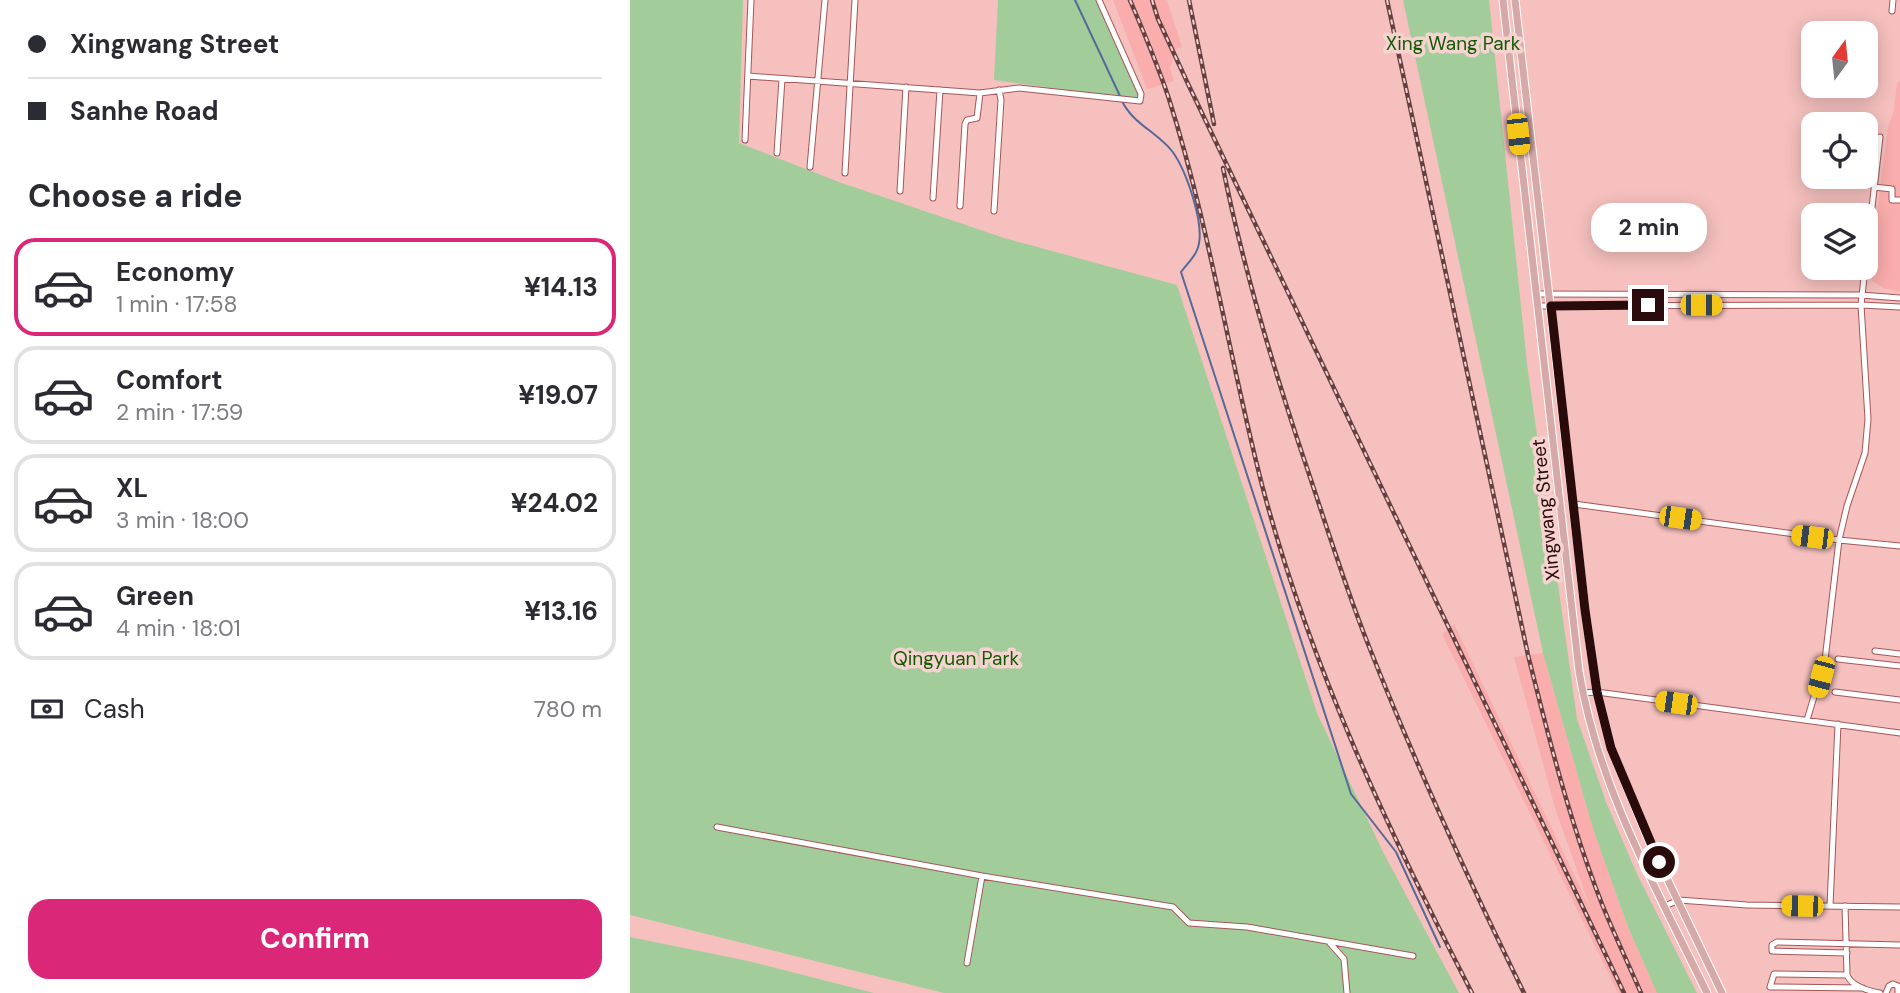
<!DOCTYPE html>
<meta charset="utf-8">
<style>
:root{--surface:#fff;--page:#f2f2f3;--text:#2b2b33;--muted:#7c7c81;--line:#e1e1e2;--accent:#db2777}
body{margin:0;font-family:"DM Sans",sans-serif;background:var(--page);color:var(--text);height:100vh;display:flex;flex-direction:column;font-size:26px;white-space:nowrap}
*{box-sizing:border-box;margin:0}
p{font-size:23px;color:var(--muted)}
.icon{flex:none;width:38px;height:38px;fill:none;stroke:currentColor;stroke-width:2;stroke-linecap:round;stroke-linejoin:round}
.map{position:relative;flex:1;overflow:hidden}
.drawer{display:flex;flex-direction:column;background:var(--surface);width:630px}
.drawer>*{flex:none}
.hud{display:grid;align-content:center;height:154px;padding:0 28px;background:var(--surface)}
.needle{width:46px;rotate:15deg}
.controls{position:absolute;left:1171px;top:21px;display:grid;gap:14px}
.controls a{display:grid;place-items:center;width:77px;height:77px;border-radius:14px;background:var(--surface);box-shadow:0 4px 18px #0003;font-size:35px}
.end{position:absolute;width:32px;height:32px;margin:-16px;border:9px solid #290b0c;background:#fff;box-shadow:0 0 0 4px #fff}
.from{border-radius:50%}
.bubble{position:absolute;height:49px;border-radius:21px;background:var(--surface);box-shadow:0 4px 18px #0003;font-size:23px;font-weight:700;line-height:49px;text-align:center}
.car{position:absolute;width:21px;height:42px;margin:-21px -10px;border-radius:9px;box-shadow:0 0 5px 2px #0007;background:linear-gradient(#f5c518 24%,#345 0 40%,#f5c518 0 76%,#345 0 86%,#f5c518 0)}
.hud b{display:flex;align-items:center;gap:24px;height:66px;font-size:26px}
.hud b+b{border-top:2px solid var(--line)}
.hud i{width:18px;height:18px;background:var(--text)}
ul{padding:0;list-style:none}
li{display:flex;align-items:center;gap:21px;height:98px;margin:0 14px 10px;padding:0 14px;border:4px solid var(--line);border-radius:21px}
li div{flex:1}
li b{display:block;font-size:26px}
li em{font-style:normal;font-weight:700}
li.active{border-color:var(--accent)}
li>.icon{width:63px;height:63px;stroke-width:1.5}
h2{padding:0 28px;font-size:32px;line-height:84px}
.pay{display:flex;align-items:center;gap:18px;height:77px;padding:0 28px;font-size:26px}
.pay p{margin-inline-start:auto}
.primary-button{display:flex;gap:14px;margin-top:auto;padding:14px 28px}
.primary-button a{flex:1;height:80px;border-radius:21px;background:var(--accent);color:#fff;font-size:28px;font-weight:700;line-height:80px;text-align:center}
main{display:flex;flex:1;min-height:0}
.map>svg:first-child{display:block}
.built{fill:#f9adac}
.green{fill:#a3cc9b}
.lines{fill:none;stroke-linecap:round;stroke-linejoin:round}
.stream{stroke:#576997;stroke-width:2}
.minor-casing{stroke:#a45758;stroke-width:7}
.major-casing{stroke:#fff;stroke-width:9}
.minor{stroke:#fff;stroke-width:5}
.major{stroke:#d6a9a9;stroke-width:7}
.rail-casing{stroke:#644040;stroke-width:4.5}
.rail{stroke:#f6d2d1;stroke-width:2;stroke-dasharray:5;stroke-linecap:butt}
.route{stroke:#290b0c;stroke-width:9}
.labels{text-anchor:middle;stroke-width:7;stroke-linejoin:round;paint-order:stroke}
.park-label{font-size:19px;fill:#115b00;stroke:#f6d2d1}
.street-label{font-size:19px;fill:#290b0c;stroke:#f6d2d1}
</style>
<main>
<section class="drawer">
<div class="hud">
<b><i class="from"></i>Xingwang Street</b>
<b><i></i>Sanhe Road</b>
</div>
<h2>Choose a ride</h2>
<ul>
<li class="active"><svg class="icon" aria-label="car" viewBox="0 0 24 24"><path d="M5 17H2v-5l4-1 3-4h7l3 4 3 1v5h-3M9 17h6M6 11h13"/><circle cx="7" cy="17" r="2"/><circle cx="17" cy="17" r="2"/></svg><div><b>Economy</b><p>1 min · 17:58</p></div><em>¥14.13</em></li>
<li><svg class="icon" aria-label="car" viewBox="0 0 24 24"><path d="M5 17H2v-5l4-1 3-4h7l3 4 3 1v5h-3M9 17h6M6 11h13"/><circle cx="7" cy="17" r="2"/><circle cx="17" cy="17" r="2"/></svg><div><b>Comfort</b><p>2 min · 17:59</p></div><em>¥19.07</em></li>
<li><svg class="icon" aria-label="car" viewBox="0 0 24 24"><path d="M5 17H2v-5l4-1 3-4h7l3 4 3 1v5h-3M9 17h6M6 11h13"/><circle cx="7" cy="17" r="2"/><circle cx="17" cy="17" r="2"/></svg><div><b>XL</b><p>3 min · 18:00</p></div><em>¥24.02</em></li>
<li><svg class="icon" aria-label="car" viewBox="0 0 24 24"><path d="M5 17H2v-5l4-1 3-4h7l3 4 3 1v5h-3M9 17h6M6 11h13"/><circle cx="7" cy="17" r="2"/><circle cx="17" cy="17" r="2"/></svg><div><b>Green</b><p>4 min · 18:01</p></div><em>¥13.16</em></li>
</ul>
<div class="pay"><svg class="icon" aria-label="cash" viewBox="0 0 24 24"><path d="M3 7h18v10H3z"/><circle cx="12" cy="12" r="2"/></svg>Cash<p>780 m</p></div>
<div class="primary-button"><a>Confirm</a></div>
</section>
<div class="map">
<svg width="1270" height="993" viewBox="0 0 1270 993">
<rect width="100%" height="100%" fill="#f5c0be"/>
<path class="built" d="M 483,0 L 537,0 L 552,47 L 546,49 L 540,68 L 544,81 L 517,89 Z
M 1270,81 L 1270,291 L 1255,289 L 1242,281 L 1247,241 L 1245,229 L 1258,127 L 1264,110 L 1267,83 Z
M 824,624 L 961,910 L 925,808 L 884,657 L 913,653 L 963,829 L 998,927 L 1027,993 L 988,993 L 812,634 Z"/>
<path class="green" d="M 0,0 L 113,0 L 109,143 L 209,182 L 374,238 L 547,285 L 687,713 L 754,854 L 829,993 L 314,993 L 0,915 Z
M 368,0 L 466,0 L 510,100 L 364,80 Z
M 773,0 L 859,0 L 897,364 L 947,719 L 976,802 L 1007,874 L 1067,993 L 1027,993 L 998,927 L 963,829 L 913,653 Z
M 0,937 L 118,961 L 244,993 L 0,993 Z"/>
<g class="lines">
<path class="stream" d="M 445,0 L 490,96
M 492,101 C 503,124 527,132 542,151 C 556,170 577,228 567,250 C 564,258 556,265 551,272 L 721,794 L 766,852 L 810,947"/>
<defs>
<path id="minor" d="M 1262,11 L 1263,0
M 118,76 L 350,93 L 389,88 L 510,101 L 511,94 L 469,0
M 115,140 L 121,0
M 147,153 L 152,79
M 180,167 L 195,0
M 215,173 L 225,0
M 1244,187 L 1262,189 L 1262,200 L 1270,200
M 270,191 L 276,87
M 303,198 L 310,90
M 330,206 L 335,124 L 337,120 L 347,118 L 350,93
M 364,211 L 371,100 L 369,90
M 1236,260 L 1250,137
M 906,294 L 1231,295 L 1270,298
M 908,306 L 1231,305 L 1270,307
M 944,504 L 1209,540 L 1270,546
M 1245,651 L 1270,654
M 1208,659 L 1270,666
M 1205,692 L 1270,700
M 952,693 L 967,692 L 1270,733
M 1177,720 L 1195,660 L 1209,540 L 1217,506 L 1235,453 L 1238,419 L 1231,305 L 1235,268
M 87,827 L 352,876 L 543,907 L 559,923 L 617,927 L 783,956
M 1035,906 L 1049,900 L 1117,905 L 1270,907
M 1200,906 L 1208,724
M 1215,906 L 1217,975 C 1222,987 1239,991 1250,993
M 699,942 L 714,959 L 717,993
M 1217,953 L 1142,951 L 1142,945 L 1147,942 L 1270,945
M 337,963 L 352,876
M 1217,975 L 1144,974 L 1140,987 L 1233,988
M 1256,993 L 1259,986 L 1263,984 L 1268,986 L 1268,993"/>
<path id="major" d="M 873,0 L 949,671 C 968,787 1026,888 1077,993
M 885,0 L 955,610 L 967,692 L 981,748 L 1020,843 L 1092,993"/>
</defs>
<use href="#minor" class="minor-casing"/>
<use href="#major" class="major-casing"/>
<use href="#minor" class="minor"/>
<use href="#major" class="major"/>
<defs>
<path id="rail" d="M 500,0 C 514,33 528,65 539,99 C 579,225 599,357 632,485 C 679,663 758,830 842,993
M 522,0 L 528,19 L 559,86 L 994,993
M 559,0 L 584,124
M 757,0 L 898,655 C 919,739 940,823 972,904 C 984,934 998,963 1011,993
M 593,168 C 614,272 645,374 679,474 C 698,531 716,589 738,644 C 785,763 838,879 894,993"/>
</defs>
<use href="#rail" class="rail-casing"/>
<use href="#rail" class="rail"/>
</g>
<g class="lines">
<path class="route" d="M 1018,305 L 921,306 L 955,610 L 967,692 L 981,748 L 1029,862"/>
</g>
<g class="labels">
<g class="park-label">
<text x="823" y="50">Xing Wang Park</text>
<text x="326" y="665">Qingyuan Park</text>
</g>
<g class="street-label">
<text transform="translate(915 510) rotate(-96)" y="7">Xingwang Street</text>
</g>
</g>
</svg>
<div class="controls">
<a><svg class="needle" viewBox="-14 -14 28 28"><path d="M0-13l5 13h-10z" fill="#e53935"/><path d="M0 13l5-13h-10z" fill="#7c7c81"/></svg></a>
<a><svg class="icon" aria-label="locate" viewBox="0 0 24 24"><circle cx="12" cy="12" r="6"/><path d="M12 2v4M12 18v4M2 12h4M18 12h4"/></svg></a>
<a><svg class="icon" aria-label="layers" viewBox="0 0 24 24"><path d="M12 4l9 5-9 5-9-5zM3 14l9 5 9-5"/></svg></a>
</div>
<i class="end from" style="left:1029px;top:862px"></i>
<i class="end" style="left:1018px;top:305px"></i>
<div class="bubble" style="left:961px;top:203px;width:116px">2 min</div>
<i class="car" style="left:888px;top:134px;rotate:174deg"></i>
<i class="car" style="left:1071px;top:305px;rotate:90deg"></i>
<i class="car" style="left:1050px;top:518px;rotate:98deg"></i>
<i class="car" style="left:1182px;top:537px;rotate:277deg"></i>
<i class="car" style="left:1191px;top:677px;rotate:195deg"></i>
<i class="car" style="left:1046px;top:703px;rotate:278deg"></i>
<i class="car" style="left:1172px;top:906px;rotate:271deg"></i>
</div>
</main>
